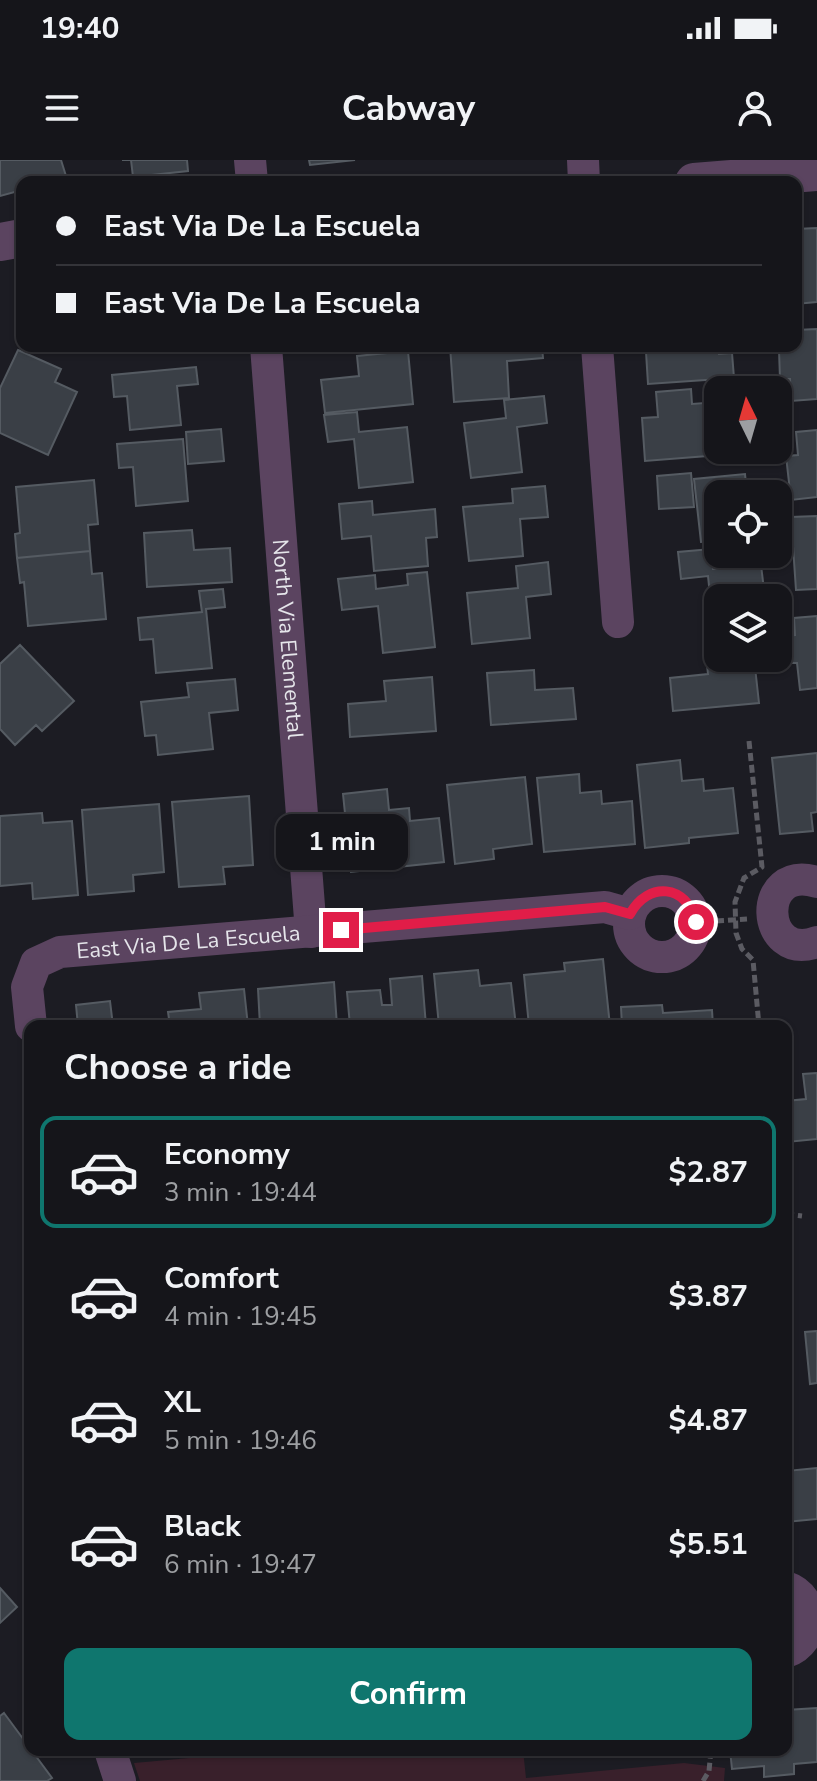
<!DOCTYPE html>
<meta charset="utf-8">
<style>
:root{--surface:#15151a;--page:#222227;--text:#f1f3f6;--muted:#9d9fa2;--line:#343439;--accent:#0f766e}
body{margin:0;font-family:"Nunito Sans",sans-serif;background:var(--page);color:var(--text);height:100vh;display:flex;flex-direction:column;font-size:30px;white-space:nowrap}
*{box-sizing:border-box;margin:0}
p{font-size:26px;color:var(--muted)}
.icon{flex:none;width:44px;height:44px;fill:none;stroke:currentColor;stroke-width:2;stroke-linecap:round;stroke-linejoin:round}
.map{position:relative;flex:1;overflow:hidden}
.drawer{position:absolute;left:24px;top:860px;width:768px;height:736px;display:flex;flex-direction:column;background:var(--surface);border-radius:16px;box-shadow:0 2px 6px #0004,0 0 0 2px var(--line)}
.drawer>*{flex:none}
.hud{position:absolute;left:16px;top:16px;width:786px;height:176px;border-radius:16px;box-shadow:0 2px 6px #0004,0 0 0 2px var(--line);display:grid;align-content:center;height:176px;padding:0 40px;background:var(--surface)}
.needle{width:52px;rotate:355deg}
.fabs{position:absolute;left:704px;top:216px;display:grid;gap:16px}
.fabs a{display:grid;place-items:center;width:88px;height:88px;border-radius:16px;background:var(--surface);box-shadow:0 2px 6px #0004,0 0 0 2px var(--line);font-size:40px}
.end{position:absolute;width:36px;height:36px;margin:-18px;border:10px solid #e11d48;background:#fff;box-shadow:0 0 0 4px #fff}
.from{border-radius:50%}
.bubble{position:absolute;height:56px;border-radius:16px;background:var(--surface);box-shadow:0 2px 6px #0004,0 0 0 2px var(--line);font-size:26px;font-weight:700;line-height:56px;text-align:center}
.hud b{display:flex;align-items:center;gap:28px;height:76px;font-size:30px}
.hud b+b{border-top:2px solid var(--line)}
.hud i{width:20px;height:20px;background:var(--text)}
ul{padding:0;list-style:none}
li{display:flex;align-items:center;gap:24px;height:112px;margin:0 16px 12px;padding:0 24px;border:4px solid transparent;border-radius:16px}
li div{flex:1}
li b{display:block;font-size:30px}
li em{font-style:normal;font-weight:700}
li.selected{border-color:var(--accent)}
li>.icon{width:72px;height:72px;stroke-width:1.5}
h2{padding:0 40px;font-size:36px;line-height:96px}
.primary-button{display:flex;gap:16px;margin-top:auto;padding:16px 40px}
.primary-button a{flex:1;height:92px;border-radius:16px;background:var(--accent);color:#fff;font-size:32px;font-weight:700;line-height:92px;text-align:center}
.status{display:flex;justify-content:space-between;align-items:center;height:56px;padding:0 40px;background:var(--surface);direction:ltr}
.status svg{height:22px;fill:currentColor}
header{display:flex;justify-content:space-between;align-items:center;height:104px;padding:0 40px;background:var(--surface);font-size:36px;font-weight:700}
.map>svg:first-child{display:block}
.green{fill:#39202b}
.building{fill:#3a3f46;stroke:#555b62;stroke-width:2}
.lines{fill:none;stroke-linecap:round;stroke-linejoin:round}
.path{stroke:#5b5b62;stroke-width:5;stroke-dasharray:8 4;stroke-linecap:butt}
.minor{stroke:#5b4460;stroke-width:32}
.tertiary{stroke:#5b4460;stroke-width:38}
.route{stroke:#e11d48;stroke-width:10}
.labels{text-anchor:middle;stroke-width:6;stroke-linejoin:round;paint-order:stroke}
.street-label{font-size:22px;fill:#e5e5ea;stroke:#1c1c23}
</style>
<div class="status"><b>19:40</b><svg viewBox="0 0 49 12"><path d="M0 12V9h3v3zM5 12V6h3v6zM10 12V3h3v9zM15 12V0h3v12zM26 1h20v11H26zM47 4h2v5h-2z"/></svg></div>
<header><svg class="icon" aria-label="menu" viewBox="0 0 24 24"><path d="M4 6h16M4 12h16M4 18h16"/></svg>Cabway<svg class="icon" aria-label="person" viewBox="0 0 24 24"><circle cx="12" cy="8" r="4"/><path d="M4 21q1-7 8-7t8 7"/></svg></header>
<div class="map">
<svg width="817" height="1621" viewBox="0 0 817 1621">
<rect width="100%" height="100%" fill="#1c1c23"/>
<path class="green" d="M 279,1590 L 523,1590 L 526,1618 L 684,1603 L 725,1608 L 724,1621 L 140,1621 L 134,1603 Z"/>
<path class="building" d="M 0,0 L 61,0 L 66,16 L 47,22 L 22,22 L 22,30 L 0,36 Z
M 122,0 L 187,0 L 188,11 L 133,17 L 131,0 Z
M 309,0 L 355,0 L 310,5 Z
M 817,68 L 817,142 L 796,144 L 796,69 Z
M 817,169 L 817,239 L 791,241 L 790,219 L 780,219 L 779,190 L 796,186 L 796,170 Z
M 123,186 L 176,186 L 176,188 L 123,193 Z
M 450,186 L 542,186 L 543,198 L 507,201 L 509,238 L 454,242 Z
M 683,186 L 718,186 L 719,194 L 732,193 L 734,218 L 648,224 L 646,192 L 683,190 Z
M 18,190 L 61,209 L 55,222 L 77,232 L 48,295 L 0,273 L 0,228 Z
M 408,191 L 413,244 L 325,253 L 321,220 L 359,216 L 357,196 Z
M 196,207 L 198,224 L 177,226 L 181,265 L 130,270 L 127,236 L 114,237 L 112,215 Z
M 691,229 L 692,244 L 718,242 L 718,290 L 744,290 L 745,293 L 645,301 L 642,258 L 658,257 L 656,232 Z
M 544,236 L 547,263 L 517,267 L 522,312 L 471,318 L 464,263 L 506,258 L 504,240 Z
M 357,252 L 359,272 L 407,267 L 413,322 L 359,328 L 354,279 L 328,282 L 324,255 Z
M 221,269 L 224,301 L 188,304 L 186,272 Z
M 817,270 L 817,337 L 791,340 L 786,296 L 798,295 L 796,272 Z
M 183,279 L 188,341 L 136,346 L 133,307 L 119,308 L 117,284 Z
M 691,313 L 694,347 L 659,349 L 657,316 Z
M 745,314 L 747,334 L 718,334 L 718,381 L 701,382 L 694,319 Z
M 94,320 L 98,364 L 88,365 L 90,391 L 17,398 L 15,374 L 20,373 L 16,327 Z
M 545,326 L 548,357 L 520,359 L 523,396 L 469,401 L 463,347 L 513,343 L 512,329 Z
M 372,341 L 373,355 L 435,349 L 437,377 L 426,378 L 428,406 L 374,411 L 371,376 L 342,379 L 339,344 Z
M 817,356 L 817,429 L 796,430 L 791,357 Z
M 192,370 L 194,390 L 230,388 L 232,422 L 147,427 L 144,373 Z
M 711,389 L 713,409 L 761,405 L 765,438 L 718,438 L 718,465 L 713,465 L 708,416 L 681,419 L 678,392 Z
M 90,391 L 92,414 L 102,413 L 106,459 L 28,466 L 24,422 L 20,423 L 17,398 Z
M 548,402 L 551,434 L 526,437 L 530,478 L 472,484 L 467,433 L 518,428 L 516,406 Z
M 427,412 L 435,487 L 383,493 L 378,446 L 342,450 L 338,419 L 375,415 L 376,429 L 408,425 L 407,414 Z
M 223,429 L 225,447 L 206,449 L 212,508 L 156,513 L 153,479 L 140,480 L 138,458 L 202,452 L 199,431 Z
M 817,456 L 817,528 L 800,530 L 797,503 L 785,503 L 783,476 L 795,475 L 794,458 Z
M 20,485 L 74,541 L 42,571 L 36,565 L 15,585 L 0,569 L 0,504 Z
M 718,494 L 718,498 L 754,498 L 759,543 L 673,551 L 670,518 L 708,514 L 706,496 Z
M 534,510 L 535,530 L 573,528 L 576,559 L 491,565 L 487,513 Z
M 432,517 L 436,571 L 350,577 L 348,544 L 386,541 L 384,521 Z
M 235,519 L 238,550 L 209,553 L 213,589 L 158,595 L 156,575 L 145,576 L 141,542 L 189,537 L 187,523 Z
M 817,593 L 817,652 L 811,653 L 813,671 L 780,674 L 772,598 Z
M 680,600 L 682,621 L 703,619 L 704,631 L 733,628 L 738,673 L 689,678 L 689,683 L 645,688 L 637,605 Z
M 579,614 L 580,633 L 601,631 L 602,644 L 632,641 L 635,684 L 544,692 L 537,618 Z
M 525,617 L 532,684 L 493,689 L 494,699 L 455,704 L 447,625 Z
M 387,629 L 389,650 L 409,648 L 410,661 L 439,658 L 444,702 L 351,712 L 343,634 Z
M 249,636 L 253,705 L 223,707 L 225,724 L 179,727 L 172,642 Z
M 159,644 L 164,712 L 133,715 L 134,731 L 88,735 L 82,650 Z
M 42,653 L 43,663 L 72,661 L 78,735 L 33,739 L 32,723 L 0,726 L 0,656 Z
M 603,799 L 610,866 L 529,866 L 524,815 L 565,811 L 564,803 Z
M 478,810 L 480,826 L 511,823 L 516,866 L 439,866 L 434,814 Z
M 422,816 L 426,866 L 350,866 L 347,832 L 380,830 L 382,845 L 392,845 L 390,819 Z
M 334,822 L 337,866 L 260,866 L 258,829 Z
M 244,829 L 248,866 L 170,866 L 168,852 L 201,849 L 199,833 Z
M 110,841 L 113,866 L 155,861 L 156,866 L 78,866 L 76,845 Z
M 662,845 L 663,853 L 712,850 L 713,866 L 622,866 L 621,847 Z
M 817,913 L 817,979 L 787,982 L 786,941 L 806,939 L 803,914 Z
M 817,1171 L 817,1223 L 810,1224 L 805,1172 Z
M 786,1303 L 787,1311 L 817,1308 L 817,1359 L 786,1362 Z
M 0,1428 L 17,1447 L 0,1463 Z
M 817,1548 L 817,1602 L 794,1604 L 794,1614 L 764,1617 L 764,1606 L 732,1609 L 730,1590 L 786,1590 L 786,1550 Z
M 4,1553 L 52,1618 L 47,1621 L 0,1621 L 0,1556 Z"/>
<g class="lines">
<path class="path" d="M 749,581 L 762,707 L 744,718 L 735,742 L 736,773 L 742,789 L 753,800 L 759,866
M 716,761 L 747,759
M 786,1054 L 802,1056
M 703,1621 L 709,1611 L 711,1590"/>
<g class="minor">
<path d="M 250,0 L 252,22"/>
<path d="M 583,0 L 584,22"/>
<path id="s1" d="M 266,186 L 311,772"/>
<path d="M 597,186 L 618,462"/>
<path d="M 817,722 C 755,703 760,803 817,782"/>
<circle cx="662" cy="764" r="33"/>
<path id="s2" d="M 31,866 L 27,827 L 36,803 L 60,792 L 605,747 L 630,754"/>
<path d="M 786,1427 C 817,1437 817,1482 786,1492"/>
<path d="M 110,1590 L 120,1621"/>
</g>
<path class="tertiary" d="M 694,22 L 817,12
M 0,82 L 22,78"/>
</g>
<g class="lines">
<path class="route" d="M 341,770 L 605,747 L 630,754 C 648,721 687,724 696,762"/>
</g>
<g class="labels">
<g class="street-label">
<text dy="8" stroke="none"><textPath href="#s1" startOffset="294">North Via Elemental</textPath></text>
<text dy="8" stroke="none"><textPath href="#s2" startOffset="220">East Via De La Escuela</textPath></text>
</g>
</g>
</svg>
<div class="fabs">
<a><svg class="needle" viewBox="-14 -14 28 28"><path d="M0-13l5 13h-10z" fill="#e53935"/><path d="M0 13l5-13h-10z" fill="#9d9fa2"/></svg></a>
<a><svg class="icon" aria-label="locate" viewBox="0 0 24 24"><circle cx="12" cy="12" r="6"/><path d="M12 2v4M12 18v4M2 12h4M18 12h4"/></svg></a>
<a><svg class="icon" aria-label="layers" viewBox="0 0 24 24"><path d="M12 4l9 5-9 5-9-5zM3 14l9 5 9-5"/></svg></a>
</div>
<i class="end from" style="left:696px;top:762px"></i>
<i class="end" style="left:341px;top:770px"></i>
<div class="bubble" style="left:276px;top:654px;width:132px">1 min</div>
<div class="hud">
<b><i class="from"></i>East Via De La Escuela</b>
<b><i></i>East Via De La Escuela</b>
</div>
<section class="drawer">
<h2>Choose a ride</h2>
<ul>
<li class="selected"><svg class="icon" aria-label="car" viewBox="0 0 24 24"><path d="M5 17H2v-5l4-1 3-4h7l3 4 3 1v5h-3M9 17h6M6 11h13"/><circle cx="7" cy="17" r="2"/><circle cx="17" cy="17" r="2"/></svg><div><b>Economy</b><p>3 min · 19:44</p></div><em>$2.87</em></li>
<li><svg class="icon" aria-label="car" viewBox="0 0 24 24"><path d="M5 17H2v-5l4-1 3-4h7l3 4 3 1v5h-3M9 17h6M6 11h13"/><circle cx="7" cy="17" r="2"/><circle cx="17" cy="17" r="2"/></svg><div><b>Comfort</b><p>4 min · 19:45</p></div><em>$3.87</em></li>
<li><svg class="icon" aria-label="car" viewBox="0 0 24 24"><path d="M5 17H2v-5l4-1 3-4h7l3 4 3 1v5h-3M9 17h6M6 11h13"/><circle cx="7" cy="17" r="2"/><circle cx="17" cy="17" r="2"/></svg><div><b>XL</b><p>5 min · 19:46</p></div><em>$4.87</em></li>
<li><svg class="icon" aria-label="car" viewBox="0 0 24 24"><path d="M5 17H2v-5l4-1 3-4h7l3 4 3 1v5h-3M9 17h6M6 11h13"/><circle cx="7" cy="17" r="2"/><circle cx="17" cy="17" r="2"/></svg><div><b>Black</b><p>6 min · 19:47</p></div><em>$5.51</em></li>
</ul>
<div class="primary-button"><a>Confirm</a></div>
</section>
</div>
